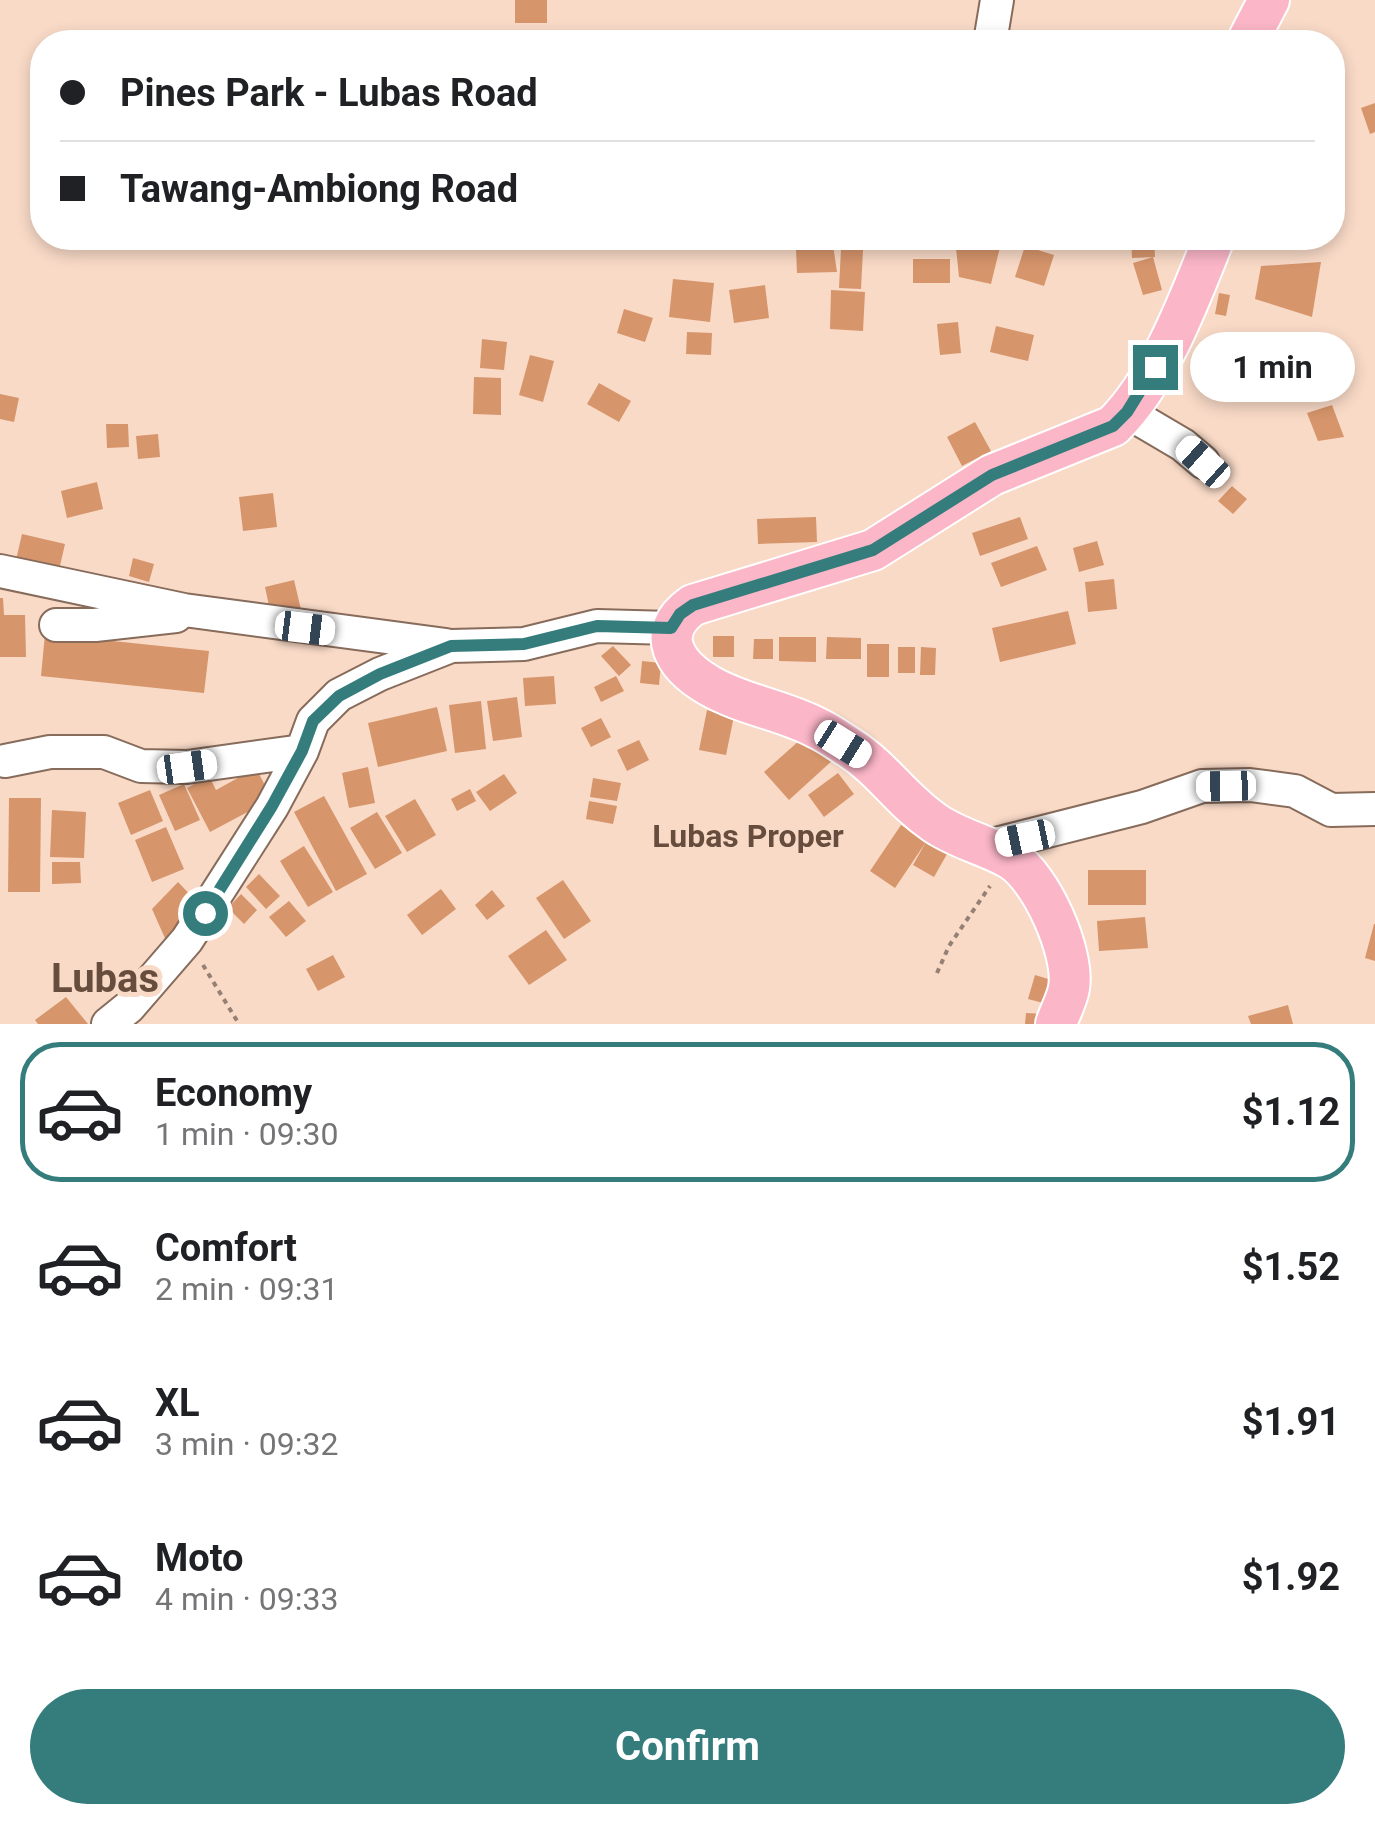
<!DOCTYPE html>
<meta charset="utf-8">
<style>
:root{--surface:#fff;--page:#f6f6f6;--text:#202124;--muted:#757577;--line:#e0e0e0;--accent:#347d7c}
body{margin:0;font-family:Roboto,sans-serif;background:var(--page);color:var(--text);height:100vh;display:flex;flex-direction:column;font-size:38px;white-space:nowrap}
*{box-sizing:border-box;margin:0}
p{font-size:32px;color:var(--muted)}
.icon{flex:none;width:55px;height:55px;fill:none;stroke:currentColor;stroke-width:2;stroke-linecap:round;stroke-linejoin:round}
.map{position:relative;height:1024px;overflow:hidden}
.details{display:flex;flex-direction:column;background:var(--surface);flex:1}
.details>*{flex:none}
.top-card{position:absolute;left:30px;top:30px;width:1315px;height:220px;border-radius:40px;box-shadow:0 5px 15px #0003;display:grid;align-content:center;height:220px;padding:0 30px;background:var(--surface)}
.end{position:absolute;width:45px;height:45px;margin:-22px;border:12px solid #347d7c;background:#fff;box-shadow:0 0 0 5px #fff}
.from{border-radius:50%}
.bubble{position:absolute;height:70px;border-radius:35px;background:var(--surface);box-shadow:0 5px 15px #0003;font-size:32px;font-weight:700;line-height:70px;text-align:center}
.car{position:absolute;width:30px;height:60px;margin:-30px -15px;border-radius:12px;box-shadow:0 0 8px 2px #0007;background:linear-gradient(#fff 24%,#345 0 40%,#fff 0 76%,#345 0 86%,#fff 0)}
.top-card b{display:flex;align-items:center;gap:35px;height:95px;font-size:38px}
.top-card b+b{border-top:2px solid var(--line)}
.top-card i{width:25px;height:25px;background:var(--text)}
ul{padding:18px 0 0;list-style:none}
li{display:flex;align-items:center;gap:30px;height:140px;margin:0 20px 15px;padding:0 10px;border:5px solid transparent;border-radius:40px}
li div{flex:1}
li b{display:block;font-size:38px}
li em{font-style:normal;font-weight:700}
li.on{border-color:var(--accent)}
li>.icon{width:90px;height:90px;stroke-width:1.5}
.primary-button{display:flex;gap:20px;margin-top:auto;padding:20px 30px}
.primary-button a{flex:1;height:115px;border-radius:60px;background:var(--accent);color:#fff;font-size:40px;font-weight:700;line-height:115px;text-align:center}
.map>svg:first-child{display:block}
.building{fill:#d6956b}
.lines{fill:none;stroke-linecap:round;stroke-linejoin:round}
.minor-casing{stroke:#876b5b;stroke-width:36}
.major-casing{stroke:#fff;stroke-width:44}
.path{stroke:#958073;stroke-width:4;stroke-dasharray:5 5;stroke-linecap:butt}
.minor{stroke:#fff;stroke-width:32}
.major{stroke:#fbb6c8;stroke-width:40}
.route{stroke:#347d7c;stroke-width:12}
.labels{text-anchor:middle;stroke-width:10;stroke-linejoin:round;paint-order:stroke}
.neighbourhood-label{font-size:32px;font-weight:bold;fill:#674d3d;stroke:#f9dac7}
.district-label{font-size:40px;font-weight:bold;fill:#674d3d;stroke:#f9dac7}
</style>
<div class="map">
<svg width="1375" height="1024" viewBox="0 0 1375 1024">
<rect width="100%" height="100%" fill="#f9dac7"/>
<path class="building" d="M 515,0 L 547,0 L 547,23 L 515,23 Z
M 1375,103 L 1375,132 L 1370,134 L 1361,108 Z
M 811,238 L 832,238 L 837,272 L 797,273 L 796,249 L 809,248 Z
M 955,238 L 979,238 L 1001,243 L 991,284 L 959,277 Z
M 1131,238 L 1154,238 L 1155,257 L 1132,258 Z
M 1025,246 L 1054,255 L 1044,286 L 1015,277 Z
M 841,249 L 863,250 L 861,289 L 839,288 Z
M 1153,257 L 1162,290 L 1143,295 L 1133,263 Z
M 913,259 L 950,259 L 950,283 L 913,283 Z
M 1321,262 L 1312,317 L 1255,299 L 1261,266 Z
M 673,279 L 714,283 L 710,322 L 669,317 Z
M 765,285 L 769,318 L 734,323 L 729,290 Z
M 831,290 L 865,292 L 863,331 L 830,329 Z
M 1219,293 L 1230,295 L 1226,316 L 1215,314 Z
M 624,309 L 653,318 L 645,342 L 617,333 Z
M 958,322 L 961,353 L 940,355 L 937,324 Z
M 996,326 L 1034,335 L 1028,361 L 990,352 Z
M 687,332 L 712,333 L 711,355 L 686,354 Z
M 482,339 L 507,342 L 504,370 L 480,368 Z
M 530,355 L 554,361 L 543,402 L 519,395 Z
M 1285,362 L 1300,363 L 1298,397 L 1282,396 Z
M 474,377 L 501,378 L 501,415 L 473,414 Z
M 599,383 L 631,401 L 619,422 L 587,404 Z
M 0,394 L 19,398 L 14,422 L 0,419 Z
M 1332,405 L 1344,437 L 1318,441 L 1307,413 Z
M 975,422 L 991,451 L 962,466 L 947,437 Z
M 106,424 L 128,424 L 129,447 L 107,448 Z
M 158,434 L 160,457 L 138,459 L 136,436 Z
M 97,482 L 103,509 L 67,518 L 61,491 Z
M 1232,486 L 1247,499 L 1233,514 L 1218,501 Z
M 273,493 L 277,527 L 243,531 L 239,497 Z
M 816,517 L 817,542 L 758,544 L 757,519 Z
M 1020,517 L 1028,539 L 980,556 L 972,533 Z
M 22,534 L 65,544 L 59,570 L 16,560 Z
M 1097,541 L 1104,565 L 1079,572 L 1073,548 Z
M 1037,546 L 1047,570 L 1001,587 L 991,563 Z
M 133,558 L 154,564 L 149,582 L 129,576 Z
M 1114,579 L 1117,609 L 1088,612 L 1085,582 Z
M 294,580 L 302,614 L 272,620 L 265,587 Z
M 0,598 L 3,598 L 4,615 L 25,615 L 26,657 L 0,657 Z
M 1068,611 L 1076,644 L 1000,662 L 992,628 Z
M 45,634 L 209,651 L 204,693 L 41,676 Z
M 713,636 L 734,636 L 734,657 L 713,657 Z
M 779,637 L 816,637 L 816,662 L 779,661 Z
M 827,637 L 861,638 L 861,659 L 826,659 Z
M 754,639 L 773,639 L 773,659 L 753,659 Z
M 867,644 L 889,644 L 889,677 L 867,677 Z
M 613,646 L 631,665 L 619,676 L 601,656 Z
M 898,647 L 915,647 L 915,673 L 898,673 Z
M 921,647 L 936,648 L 935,675 L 920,675 Z
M 642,661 L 661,663 L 659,685 L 640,683 Z
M 554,676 L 556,704 L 525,706 L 523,678 Z
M 616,676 L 624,691 L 601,702 L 594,687 Z
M 517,697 L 522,737 L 493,741 L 487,701 Z
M 481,701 L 486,749 L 455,753 L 449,705 Z
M 437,707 L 447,751 L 378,767 L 368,723 Z
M 707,710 L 734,716 L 726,755 L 699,750 Z
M 601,718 L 611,737 L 591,747 L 581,728 Z
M 809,732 L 834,759 L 789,800 L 764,772 Z
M 639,740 L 649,760 L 627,771 L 617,750 Z
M 368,767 L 375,803 L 349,808 L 342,773 Z
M 256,768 L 272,799 L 210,832 L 187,788 L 209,776 L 216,790 Z
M 838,773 L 854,794 L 824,817 L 808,795 Z
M 504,774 L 517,793 L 490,811 L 476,792 Z
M 593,778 L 621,783 L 617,801 L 590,797 Z
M 184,784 L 200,820 L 175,831 L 159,795 Z
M 470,789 L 476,801 L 457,811 L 451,799 Z
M 150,790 L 163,821 L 131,835 L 118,803 Z
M 324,796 L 367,874 L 336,891 L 294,812 Z
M 9,798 L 41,798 L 40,892 L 8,892 Z
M 415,799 L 436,835 L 407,852 L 385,816 Z
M 589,801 L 617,806 L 613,824 L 586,819 Z
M 52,810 L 86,812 L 84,858 L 50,857 Z
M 377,812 L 402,853 L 375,869 L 350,828 Z
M 901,825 L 926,842 L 895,888 L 870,871 Z
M 166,827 L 184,869 L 152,882 L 135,840 Z
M 926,842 L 947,854 L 934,877 L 913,865 Z
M 304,846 L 333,892 L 308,907 L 280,861 Z
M 52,862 L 80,862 L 81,883 L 52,884 Z
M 1088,870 L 1146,870 L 1146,905 L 1088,905 Z
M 259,874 L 280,896 L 266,909 L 246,887 Z
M 563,880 L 591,921 L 564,939 L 536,898 Z
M 178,882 L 201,906 L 168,945 L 152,909 Z
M 441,889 L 456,909 L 422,935 L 407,915 Z
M 492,890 L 505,906 L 487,920 L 475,905 Z
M 241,894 L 257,910 L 244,924 L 228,908 Z
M 289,901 L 306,921 L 286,937 L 269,917 Z
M 1145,917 L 1148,948 L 1099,951 L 1097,921 Z
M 1374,924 L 1375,924 L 1375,961 L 1365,958 Z
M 546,930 L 567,960 L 529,985 L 508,956 Z
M 333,955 L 345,977 L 318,991 L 306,969 Z
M 1035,975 L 1055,981 L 1047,1004 L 1028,999 Z
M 66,997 L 88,1024 L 38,1024 L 35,1020 Z
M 1288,1005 L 1293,1024 L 1251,1024 L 1248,1016 Z
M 1026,1013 L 1045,1014 L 1045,1024 L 1025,1024 Z"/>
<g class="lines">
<defs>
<path id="minor" d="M 990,42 L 997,0
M 1127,412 L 1183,445 L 1203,462
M 0,571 L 184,610 L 446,645
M 56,625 L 95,625 L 176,616
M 5,761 L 50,752 L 104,752 L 141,766 L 187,767 L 302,751
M 984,847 L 1142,807 L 1202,786 L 1250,785 L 1295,791 L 1331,810 L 1375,809
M 108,1024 L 129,1007 L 187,940 L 272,807 L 302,751 L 313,721 L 339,695 L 380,674 L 451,646 L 524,644 L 597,626 L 671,628"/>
<path id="major" d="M 1247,42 L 1269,0
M 1056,1024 C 1060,1012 1067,1000 1069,988 C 1075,953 1041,877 1011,859 C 987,845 958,839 935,823 C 901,800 883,769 850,748 C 839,741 828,733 817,728 C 783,710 743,705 710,686 C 675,666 653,633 693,605 L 873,550 L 992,475 L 1113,426 C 1160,380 1190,298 1214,238"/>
</defs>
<use href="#minor" class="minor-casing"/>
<use href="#major" class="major-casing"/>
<path class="path" d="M 203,965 L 239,1024
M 937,973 L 949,946 L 990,886"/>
<use href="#minor" class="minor"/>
<use href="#major" class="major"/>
</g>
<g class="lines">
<path class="route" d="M 205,913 L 272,806 L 302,751 L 313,721 L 339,696 L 380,674 L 451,646 L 524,644 L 597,626 L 671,628 L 680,614 L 693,605 L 873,550 L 992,475 L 1113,426 L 1127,412 L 1155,367"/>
</g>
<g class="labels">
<g class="neighbourhood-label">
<text x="748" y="847">Lubas Proper</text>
</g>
<g class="district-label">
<text x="105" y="992">Lubas</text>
</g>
</g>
</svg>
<i class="end from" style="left:205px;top:913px"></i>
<i class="end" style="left:1155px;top:367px"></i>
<div class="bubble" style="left:1190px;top:332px;width:165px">1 min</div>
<i class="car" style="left:1203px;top:462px;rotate:312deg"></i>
<i class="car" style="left:305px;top:628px;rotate:97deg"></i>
<i class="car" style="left:843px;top:744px;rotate:122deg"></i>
<i class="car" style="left:187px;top:767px;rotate:82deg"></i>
<i class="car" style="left:1226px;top:786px;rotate:269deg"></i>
<i class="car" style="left:1025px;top:838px;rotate:258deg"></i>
<div class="top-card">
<b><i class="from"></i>Pines Park - Lubas Road</b>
<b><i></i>Tawang-Ambiong Road</b>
</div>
</div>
<section class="details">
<ul>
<li class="on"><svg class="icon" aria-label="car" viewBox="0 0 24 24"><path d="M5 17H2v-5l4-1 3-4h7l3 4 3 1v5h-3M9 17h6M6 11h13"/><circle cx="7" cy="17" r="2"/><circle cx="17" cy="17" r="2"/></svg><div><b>Economy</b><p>1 min · 09:30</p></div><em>$1.12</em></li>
<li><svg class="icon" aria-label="car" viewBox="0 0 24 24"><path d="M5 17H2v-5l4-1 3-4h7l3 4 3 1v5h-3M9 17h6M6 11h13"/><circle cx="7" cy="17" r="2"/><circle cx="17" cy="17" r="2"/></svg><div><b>Comfort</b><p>2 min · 09:31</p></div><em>$1.52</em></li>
<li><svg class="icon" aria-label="car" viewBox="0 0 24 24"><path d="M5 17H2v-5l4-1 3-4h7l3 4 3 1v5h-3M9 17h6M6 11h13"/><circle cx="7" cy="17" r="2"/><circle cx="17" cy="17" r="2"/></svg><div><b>XL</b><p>3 min · 09:32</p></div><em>$1.91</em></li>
<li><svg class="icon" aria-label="car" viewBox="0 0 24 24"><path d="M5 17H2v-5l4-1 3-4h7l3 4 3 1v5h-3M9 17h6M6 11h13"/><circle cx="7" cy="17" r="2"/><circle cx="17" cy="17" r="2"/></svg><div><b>Moto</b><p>4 min · 09:33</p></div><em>$1.92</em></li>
</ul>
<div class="primary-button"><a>Confirm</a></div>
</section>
